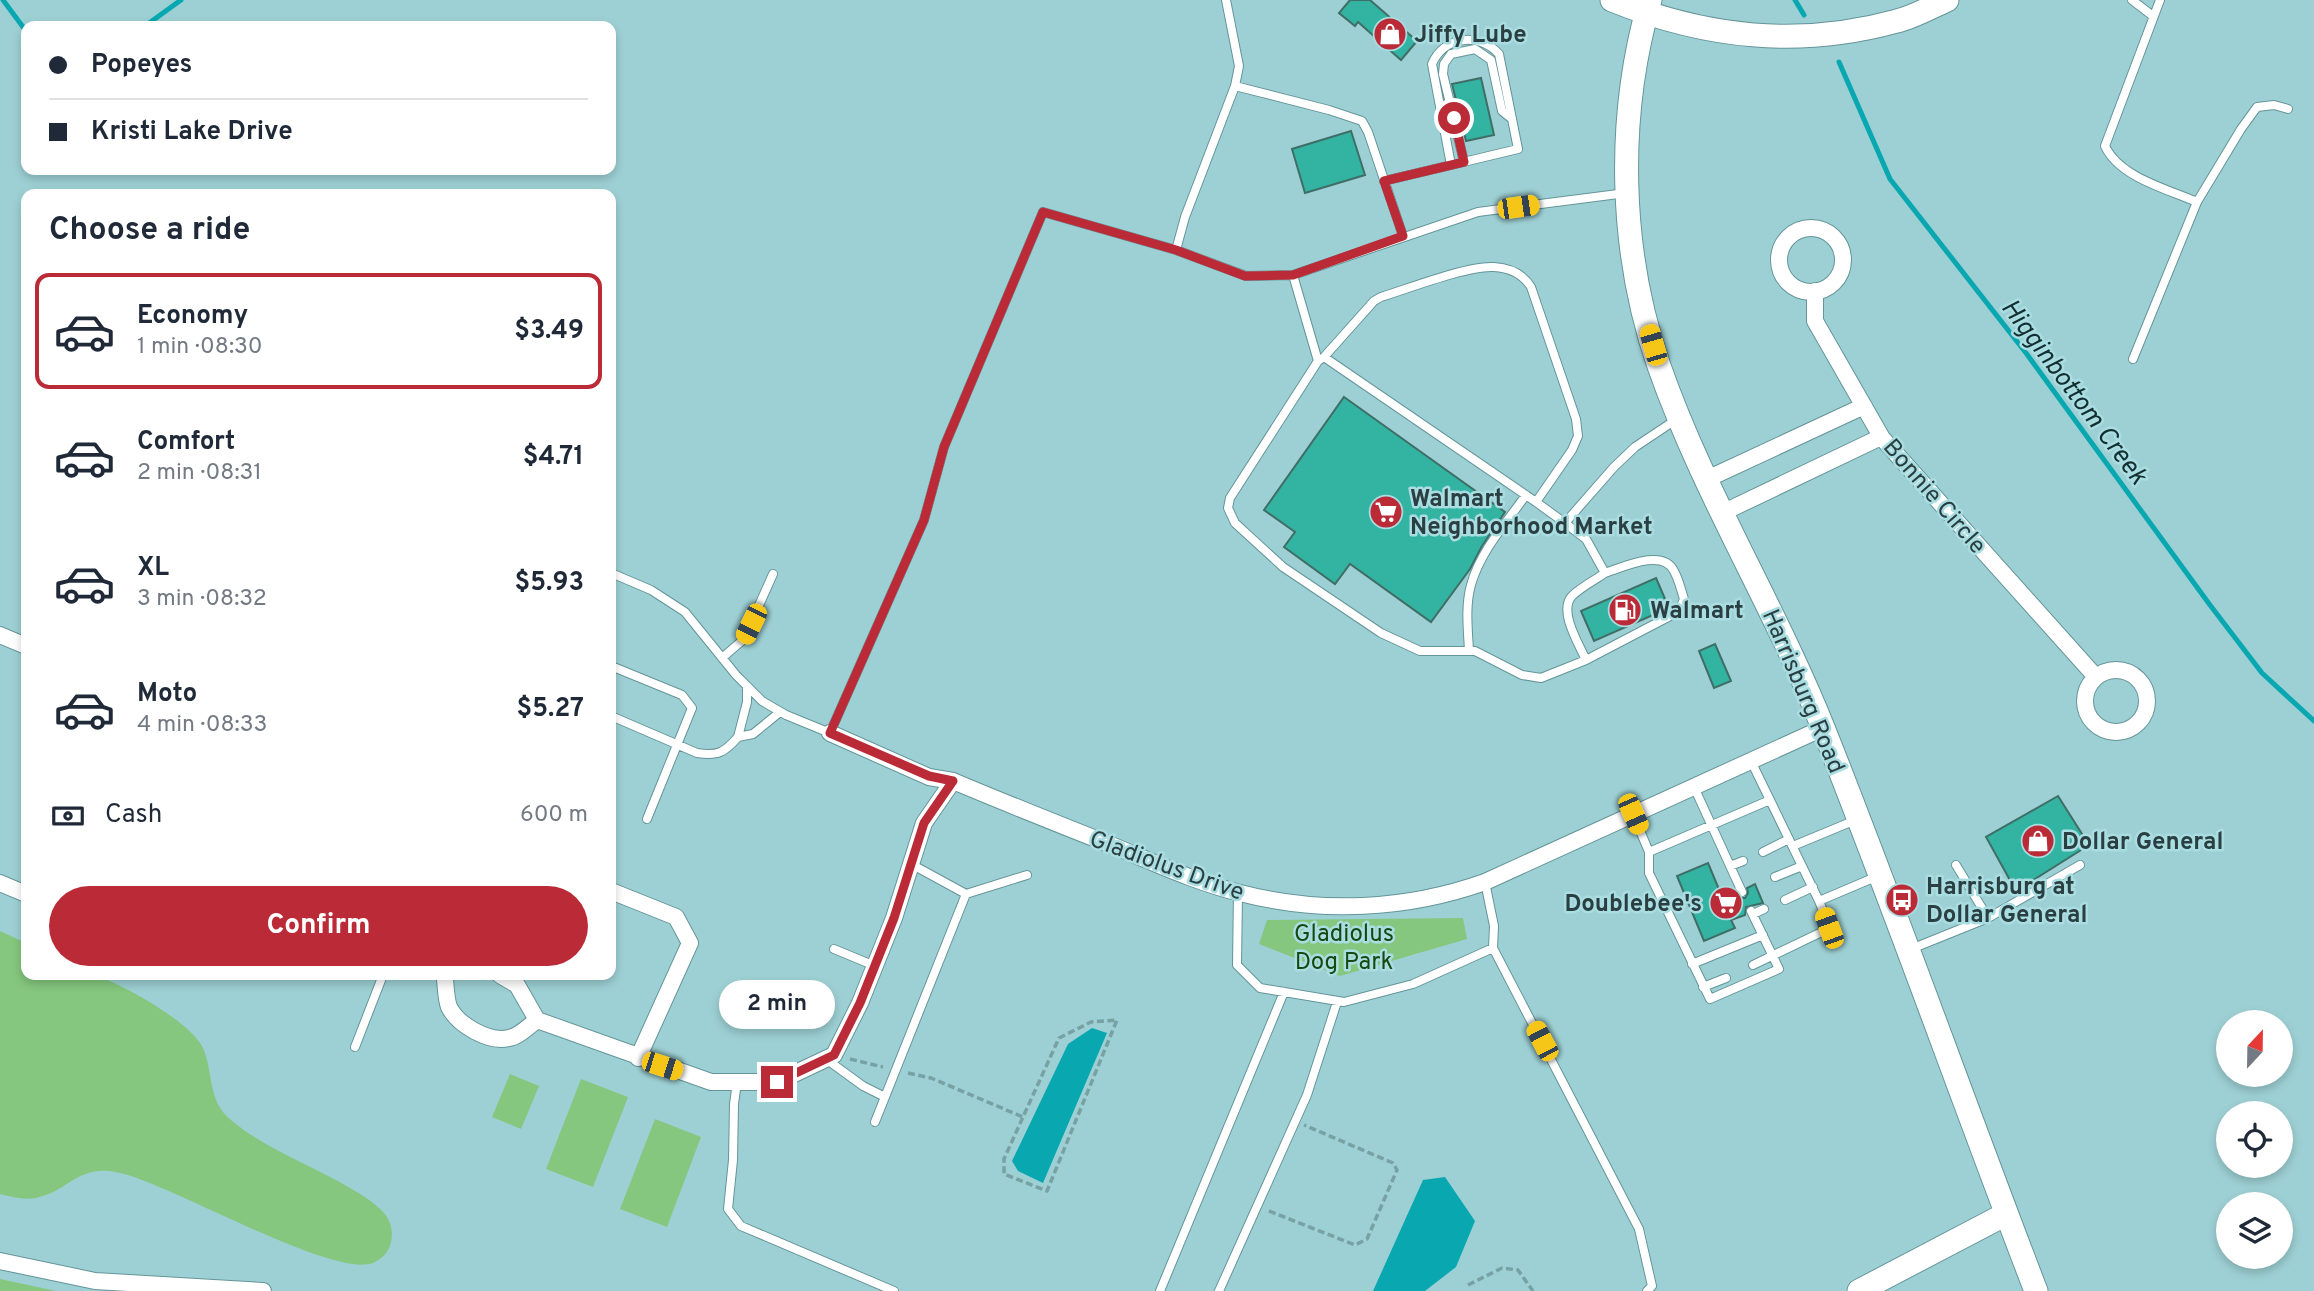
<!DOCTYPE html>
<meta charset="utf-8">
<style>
:root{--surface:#fff;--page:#f2f2f3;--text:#1f2937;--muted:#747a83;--line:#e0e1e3;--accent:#bb2b37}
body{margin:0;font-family:Overpass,sans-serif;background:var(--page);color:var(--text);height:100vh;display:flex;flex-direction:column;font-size:26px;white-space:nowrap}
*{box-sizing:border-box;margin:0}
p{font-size:23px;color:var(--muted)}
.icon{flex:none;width:38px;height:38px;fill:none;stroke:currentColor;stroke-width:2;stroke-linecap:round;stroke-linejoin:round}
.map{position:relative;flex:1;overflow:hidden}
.drawer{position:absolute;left:21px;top:189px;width:595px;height:791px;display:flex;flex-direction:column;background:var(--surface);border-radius:14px;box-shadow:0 4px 10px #0003}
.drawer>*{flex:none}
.top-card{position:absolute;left:21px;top:21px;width:595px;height:154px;border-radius:14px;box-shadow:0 4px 10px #0003;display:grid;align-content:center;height:154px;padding:0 28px;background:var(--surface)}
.needle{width:46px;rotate:22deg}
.buttons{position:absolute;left:2216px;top:1010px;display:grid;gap:14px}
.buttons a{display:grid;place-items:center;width:77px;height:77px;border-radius:50%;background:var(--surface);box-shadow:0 4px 10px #0003;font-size:35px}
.end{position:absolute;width:32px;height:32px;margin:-16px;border:9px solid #bb2b37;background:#fff;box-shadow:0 0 0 4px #fff}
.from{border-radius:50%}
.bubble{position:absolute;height:49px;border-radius:24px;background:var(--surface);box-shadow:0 4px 10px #0003;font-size:23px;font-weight:700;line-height:49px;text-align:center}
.car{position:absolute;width:21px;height:42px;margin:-21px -10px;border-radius:9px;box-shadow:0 0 5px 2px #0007;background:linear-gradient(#f5c518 24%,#345 0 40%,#f5c518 0 76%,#345 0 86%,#f5c518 0)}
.top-card b{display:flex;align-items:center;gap:24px;height:66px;font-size:26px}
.top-card b+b{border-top:2px solid var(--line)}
.top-card i{width:18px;height:18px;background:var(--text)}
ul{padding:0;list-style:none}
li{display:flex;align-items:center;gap:21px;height:116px;margin:0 14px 10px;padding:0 14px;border:4px solid transparent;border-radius:14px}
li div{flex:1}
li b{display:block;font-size:26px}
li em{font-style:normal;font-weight:700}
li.on{border-color:var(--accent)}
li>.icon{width:63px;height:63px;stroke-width:1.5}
h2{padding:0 28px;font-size:32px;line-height:84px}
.pay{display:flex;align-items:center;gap:18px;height:77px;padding:0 28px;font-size:26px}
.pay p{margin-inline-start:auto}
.button{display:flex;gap:14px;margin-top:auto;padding:14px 28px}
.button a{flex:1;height:80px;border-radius:42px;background:var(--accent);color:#fff;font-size:28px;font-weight:700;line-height:80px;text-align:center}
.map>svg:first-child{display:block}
.green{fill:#85c77e}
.water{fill:#09a8b1}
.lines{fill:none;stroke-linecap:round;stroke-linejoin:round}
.stream{stroke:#09a8b1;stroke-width:5}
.building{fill:#33b4a3;stroke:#3f6e66;stroke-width:2}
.lane-casing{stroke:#649599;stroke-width:10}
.street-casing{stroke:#649599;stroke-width:18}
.secondary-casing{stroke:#649599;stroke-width:25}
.path{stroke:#78a1a4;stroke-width:3.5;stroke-dasharray:7 3.5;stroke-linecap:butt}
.lane{stroke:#fff;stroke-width:8}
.street{stroke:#fff;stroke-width:16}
.secondary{stroke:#fff;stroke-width:23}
.route{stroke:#bb2b37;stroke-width:9}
.labels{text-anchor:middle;stroke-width:5;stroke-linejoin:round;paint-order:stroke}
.poi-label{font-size:24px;font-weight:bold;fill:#2a3f41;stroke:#aadde1;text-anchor:start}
.street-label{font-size:24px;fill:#2a3f41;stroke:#aadde1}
.park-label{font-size:24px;fill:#154910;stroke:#aadde1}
.water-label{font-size:26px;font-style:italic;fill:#122f31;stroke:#aadde1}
</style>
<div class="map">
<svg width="2314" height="1291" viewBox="0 0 2314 1291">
<rect width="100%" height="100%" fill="#9dd0d4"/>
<path class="green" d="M 1463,918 L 1467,939 L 1340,976 L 1259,944 L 1267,920 Z
M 0,931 L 26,943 L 26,975 C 43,975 80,971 95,975 C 122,984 191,1022 203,1048 C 214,1074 207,1100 231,1120 C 265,1149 311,1165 350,1188 C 362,1195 374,1202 384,1213 C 397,1228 394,1253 375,1262 C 339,1282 171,1184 120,1173 C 78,1163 70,1191 36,1198 C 24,1200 12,1197 0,1194 Z
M 510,1074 L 539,1086 L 521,1129 L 492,1117 Z
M 581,1079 L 628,1097 L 593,1187 L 546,1169 Z
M 655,1119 L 701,1137 L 667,1227 L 620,1209 Z
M 0,1279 L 56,1291 L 0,1291 Z"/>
<path class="water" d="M 1092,1028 L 1107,1033 L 1043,1183 L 1018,1171 L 1012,1161 L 1068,1044 Z
M 1445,1177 L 1475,1221 L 1456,1267 L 1425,1291 L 1373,1291 L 1423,1180 Z"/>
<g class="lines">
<path class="stream" d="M 3,0 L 26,31
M 1795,0 L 1804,15
M 145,26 L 181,0
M 1839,62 L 1890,179 L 2026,353 L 2210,605 L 2262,673 L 2314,721"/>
</g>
<path class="building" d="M 1350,0 L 1370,0 L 1417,41 L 1401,60 L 1358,22 L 1355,26 L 1339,13 Z
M 1481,78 L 1494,135 L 1466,141 L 1452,84 Z
M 1351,131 L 1365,175 L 1305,193 L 1292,149 Z
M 1344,397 L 1505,512 L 1482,546 L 1470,569 L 1431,622 L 1350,564 L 1335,584 L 1284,547 L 1295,532 L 1264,510 Z
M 1656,578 L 1669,608 L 1594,641 L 1581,611 Z
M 1715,644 L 1731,681 L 1714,688 L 1699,651 Z
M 2058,796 L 2089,845 L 2016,891 L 1986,837 Z
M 1708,863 L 1723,899 L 1735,893 L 1739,898 L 1745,898 L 1748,893 L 1747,888 L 1755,884 L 1763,903 L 1746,907 L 1745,915 L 1731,920 L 1735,928 L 1704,941 L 1677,876 Z"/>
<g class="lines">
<defs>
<path id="lane" d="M 1226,0 L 1239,66 L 1235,86 L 1185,217 L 1176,250 L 1246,276 L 1293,275 L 1478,212 L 1626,193
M 2132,0 L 2153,16
M 2160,0 L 2105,146 C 2119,177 2167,189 2197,202
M 1235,86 L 1329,110 L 1362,121 L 1368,132 L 1403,236
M 1464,162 L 1443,74 L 1444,64 L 1451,54 L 1475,49 L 1491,60 L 1502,111 L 1512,119
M 1384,181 L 1518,149 L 1499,54 C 1479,32 1444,36 1432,64 L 1451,165
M 1293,275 L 1318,361 L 1230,498 L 1228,508 L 1235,523 L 1283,567 L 1381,633 L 1420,651 L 1475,651 L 1522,675 L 1541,678 L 1586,660
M 1324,357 L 1536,502
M 2133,359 L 2197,202 L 2241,129 L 2257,107 L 2274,105 L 2288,109
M 1318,361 L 1324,357 L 1374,301 L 1381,297 C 1407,289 1469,265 1494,267 C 1510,268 1523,274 1531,287 L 1576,419 L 1578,436 L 1572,450 L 1536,502 L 1565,523
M 611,573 L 651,590 L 685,612 L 736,675 L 762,701 L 786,715 L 830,733 L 924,520 L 944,447 L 1043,212 L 1176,250
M 1605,573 C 1595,580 1581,587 1572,596 C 1558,611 1579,644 1586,660 L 1674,614 L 1680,609 L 1684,599 C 1681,590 1679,580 1674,571 C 1663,548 1623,567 1605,573 L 1586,539 L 1565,523 L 1614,467 L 1635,447 L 1677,419
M 1469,651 C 1468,630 1465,606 1471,585 C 1480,552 1506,523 1526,495
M 722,658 L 744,639 L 773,574
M 611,666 L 682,695 L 692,708 L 647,819
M 747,686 L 747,702 L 738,737 L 753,734 L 780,712
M 611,716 L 697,753 C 718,756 724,753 738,737
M 1751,761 L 1819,901 L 1878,876
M 1694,787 L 1742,892
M 1633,814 L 1649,852 L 1770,800
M 1793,846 L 1858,819
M 1649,852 L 1649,873 L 1710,999 L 1779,969 L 1751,911
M 1763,852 L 1789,839
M 911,864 L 966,894 L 1027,875
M 1956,865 L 1988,918
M 1730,866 L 1743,861
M 1775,877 L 1802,866
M 1485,882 L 1494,926 L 1493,948 L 1639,1229 L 1652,1286 L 1647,1291
M 1238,893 L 1237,965 L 1260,988 L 1344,1002 L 1413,984 L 1493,948
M 1785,900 L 1813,887
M 1753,914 L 1764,909
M 834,949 L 875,966
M 1911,949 L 1988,918 L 2080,865
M 1692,964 L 1763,935
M 1753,965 L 1830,928 L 1819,901
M 1703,987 L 1726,978
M 355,1047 L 383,975
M 826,1059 L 863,1086 L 885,1097
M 737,1082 L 734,1104 L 733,1160 L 728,1209 L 741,1226 L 894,1291
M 875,1122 L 966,894
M 1160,1291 L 1284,992
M 1219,1291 L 1307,1095 L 1337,1002"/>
<path id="street" d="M1779 260a32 32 0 1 1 64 0a32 32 0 1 1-64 0Z
M 1815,291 L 1815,321 L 1882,438 L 2096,677
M 1707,479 L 1864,406
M 1722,513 L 1881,437
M 0,635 L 26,646
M2085 701a31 31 0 1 1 62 0a31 31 0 1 1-62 0Z
M 830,733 L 929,777 L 953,781 C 1005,803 1058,824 1111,845 C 1153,862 1195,882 1240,893 C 1321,914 1406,910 1485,882 L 1823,728
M 0,883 L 26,894
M 611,891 L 676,917 L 690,943 L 638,1058
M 500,975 L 517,985 L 537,1020 L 711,1082 L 777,1082 L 834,1055 L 860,1003 L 894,918 L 924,823 L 953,781
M 445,980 C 446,988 446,999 449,1007 C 458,1025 489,1043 509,1038 C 518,1037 529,1026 537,1020
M 0,1261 L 95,1281 L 263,1291"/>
<path id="secondary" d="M 1612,0 C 1706,38 1799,48 1897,21 C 1914,17 1931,7 1947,0
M 1650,0 C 1616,117 1619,251 1659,366 C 1703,492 1775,607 1824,730 C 1898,916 1964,1104 2036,1291
M 1859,1291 L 2006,1214"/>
</defs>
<use href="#lane" class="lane-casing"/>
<use href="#street" class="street-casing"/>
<use href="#secondary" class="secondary-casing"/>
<path class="path" d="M 850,1059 L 883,1067
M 908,1073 L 931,1078 L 1023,1117 L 1059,1038 L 1091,1022 L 1117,1020 L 1047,1191 L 1004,1174 L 1004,1159 L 1023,1117
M 1269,1211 L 1355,1245 L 1367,1239 L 1397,1170 L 1393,1163 L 1304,1125
M 1468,1285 L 1502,1268 L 1518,1270 L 1533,1291"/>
<use href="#lane" class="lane"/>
<use href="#street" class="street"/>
<use href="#secondary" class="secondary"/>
</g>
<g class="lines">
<path class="route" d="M 777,1082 L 834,1055 L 860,1003 L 894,918 L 924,823 L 953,781 L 929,776 L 830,733 L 924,520 L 944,447 L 1043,212 L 1176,250 L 1245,276 L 1293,275 L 1403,236 L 1384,181 L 1464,162 L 1454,118"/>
</g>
<defs>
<symbol id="shop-disc" viewBox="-11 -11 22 22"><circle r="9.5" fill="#bb2b37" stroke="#aadde1"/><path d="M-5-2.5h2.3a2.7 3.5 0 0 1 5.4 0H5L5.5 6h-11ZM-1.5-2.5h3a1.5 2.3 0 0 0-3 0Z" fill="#fff"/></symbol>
<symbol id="supermarket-disc" viewBox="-11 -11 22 22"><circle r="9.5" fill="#bb2b37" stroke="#aadde1"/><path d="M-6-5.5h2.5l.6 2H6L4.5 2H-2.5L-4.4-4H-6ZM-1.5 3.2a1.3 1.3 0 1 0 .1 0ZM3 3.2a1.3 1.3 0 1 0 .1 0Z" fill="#fff"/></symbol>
<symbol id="fuel-disc" viewBox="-11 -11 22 22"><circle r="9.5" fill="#bb2b37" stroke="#aadde1"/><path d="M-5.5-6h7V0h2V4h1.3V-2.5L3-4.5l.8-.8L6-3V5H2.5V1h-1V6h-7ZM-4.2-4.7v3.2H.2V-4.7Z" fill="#fff"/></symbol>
<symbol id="bus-disc" viewBox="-11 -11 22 22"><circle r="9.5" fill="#bb2b37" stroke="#aadde1"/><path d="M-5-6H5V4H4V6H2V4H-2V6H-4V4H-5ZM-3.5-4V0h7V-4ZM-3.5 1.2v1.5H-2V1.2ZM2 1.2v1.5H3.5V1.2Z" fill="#fff"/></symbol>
</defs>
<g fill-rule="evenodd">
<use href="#shop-disc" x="1371" y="15" width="38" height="38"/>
<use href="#supermarket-disc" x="1367" y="493" width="38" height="38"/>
<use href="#fuel-disc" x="1606" y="591" width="38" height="38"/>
<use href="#shop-disc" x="2019" y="822" width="38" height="38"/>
<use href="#bus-disc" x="1883" y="881" width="38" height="38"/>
<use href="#supermarket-disc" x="1707" y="884" width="38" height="38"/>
</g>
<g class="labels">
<g class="poi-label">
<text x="1414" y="42">Jiffy Lube</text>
<text x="1410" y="506">Walmart<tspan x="1410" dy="28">Neighborhood Market</tspan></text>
<text x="1650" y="618">Walmart</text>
<text x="2062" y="849">Dollar General</text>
<text x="1926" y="894">Harrisburg at<tspan x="1926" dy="28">Dollar General</tspan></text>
<text x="1702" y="911" text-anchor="end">Doublebee's</text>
</g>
<g class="street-label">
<text transform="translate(1935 496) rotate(49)" y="8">Bonnie Circle</text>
<text transform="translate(1804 691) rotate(67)" y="8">Harrisburg Road</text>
<text transform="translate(1167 865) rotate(20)" y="8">Gladiolus Drive</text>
</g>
<g class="park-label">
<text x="1344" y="941">Gladiolus<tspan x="1344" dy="28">Dog Park</tspan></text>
</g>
<g class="water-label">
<text transform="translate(2075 391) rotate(53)" y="9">Higginbottom Creek</text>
</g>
</g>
</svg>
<div class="buttons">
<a><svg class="needle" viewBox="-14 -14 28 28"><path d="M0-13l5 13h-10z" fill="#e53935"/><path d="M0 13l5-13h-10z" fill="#747a83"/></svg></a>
<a><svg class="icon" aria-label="locate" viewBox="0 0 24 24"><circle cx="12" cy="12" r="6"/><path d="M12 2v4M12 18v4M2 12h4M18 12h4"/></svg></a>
<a><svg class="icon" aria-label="layers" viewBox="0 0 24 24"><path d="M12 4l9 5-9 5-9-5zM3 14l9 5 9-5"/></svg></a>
</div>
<i class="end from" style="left:1454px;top:118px"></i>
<i class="end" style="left:777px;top:1082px"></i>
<div class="bubble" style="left:719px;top:980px;width:116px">2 min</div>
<i class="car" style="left:1518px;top:207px;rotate:82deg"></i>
<i class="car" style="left:1653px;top:345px;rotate:344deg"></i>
<i class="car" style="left:751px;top:624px;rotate:206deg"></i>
<i class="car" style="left:1633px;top:814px;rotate:156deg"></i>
<i class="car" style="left:1829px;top:928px;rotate:340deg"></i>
<i class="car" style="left:1542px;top:1041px;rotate:332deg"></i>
<i class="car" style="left:662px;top:1066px;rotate:108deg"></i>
<div class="top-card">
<b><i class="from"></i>Popeyes</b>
<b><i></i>Kristi Lake Drive</b>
</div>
<section class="drawer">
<h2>Choose a ride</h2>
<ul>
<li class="on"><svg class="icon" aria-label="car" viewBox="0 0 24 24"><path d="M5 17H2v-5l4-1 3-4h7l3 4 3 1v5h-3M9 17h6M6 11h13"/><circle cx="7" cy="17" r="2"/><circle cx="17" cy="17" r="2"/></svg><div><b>Economy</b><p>1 min · 08:30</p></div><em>$3.49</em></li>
<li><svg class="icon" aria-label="car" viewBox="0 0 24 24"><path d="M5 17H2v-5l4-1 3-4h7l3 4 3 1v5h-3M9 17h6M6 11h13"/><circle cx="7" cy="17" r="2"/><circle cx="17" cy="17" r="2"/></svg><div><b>Comfort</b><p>2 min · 08:31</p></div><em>$4.71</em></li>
<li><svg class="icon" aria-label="car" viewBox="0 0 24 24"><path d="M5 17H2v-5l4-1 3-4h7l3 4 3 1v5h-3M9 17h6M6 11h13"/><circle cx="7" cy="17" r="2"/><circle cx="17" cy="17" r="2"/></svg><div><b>XL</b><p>3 min · 08:32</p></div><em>$5.93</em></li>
<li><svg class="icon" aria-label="car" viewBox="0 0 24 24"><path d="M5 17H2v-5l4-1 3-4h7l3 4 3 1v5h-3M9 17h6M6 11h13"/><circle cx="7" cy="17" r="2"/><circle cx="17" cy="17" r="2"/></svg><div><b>Moto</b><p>4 min · 08:33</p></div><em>$5.27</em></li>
</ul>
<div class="pay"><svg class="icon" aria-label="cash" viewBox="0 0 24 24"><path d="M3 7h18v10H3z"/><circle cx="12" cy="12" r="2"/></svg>Cash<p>600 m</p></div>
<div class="button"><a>Confirm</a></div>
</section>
</div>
